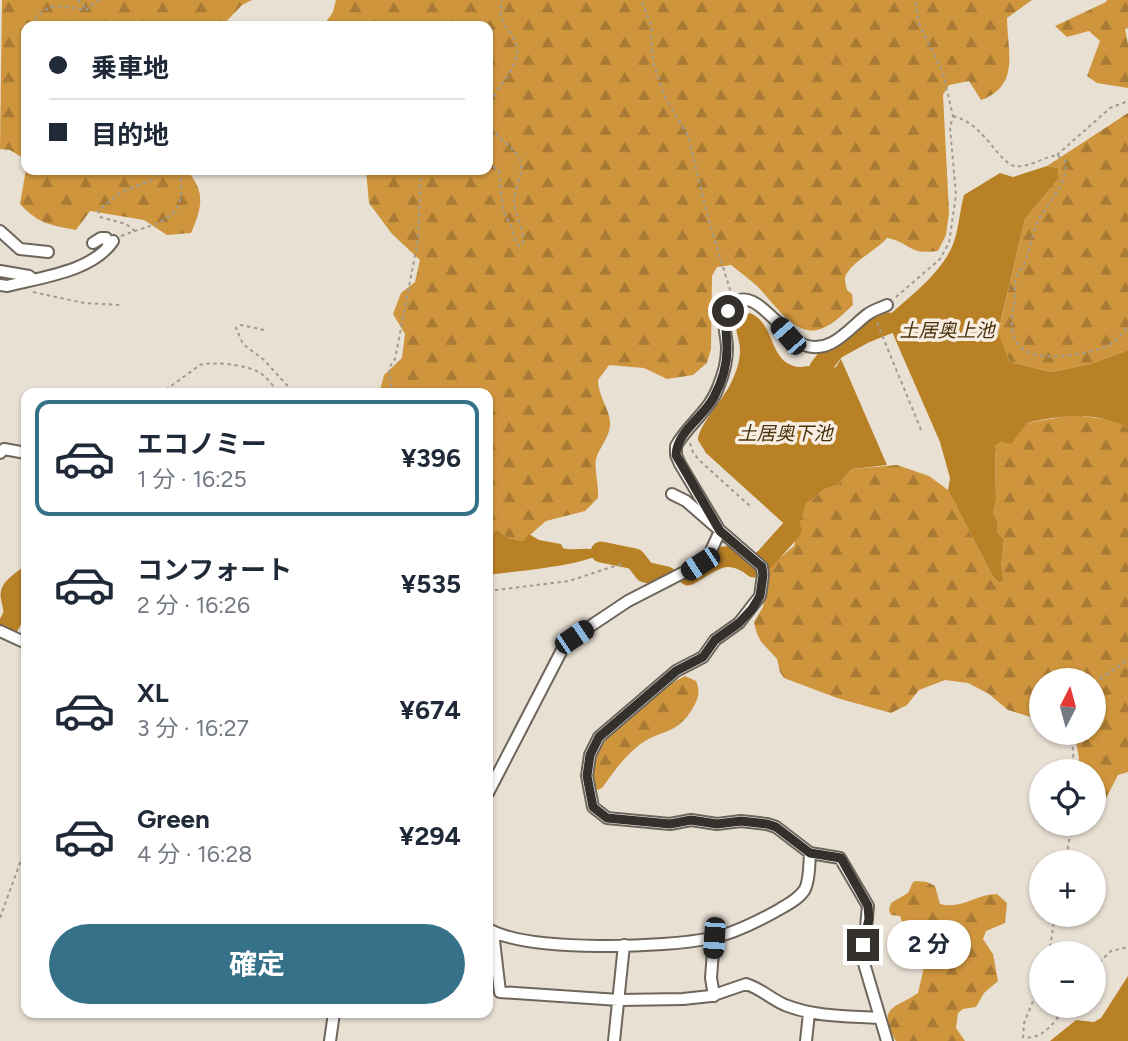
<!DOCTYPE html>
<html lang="ja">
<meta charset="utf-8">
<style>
:root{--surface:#fff;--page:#f2f2f3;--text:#1f2937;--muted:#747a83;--line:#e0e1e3;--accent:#357289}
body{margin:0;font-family:Figtree,"Noto Sans JP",sans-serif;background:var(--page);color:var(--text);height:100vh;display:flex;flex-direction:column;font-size:26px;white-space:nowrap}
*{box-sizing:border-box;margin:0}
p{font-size:23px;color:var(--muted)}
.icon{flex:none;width:38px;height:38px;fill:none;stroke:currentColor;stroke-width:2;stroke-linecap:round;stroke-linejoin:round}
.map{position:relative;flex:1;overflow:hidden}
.drawer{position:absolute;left:21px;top:388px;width:472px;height:630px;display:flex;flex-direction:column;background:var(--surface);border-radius:14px;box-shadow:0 2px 5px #0004}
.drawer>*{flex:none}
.top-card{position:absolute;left:21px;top:21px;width:472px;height:154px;border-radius:14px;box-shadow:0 2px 5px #0004;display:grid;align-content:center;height:154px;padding:0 28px;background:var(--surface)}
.needle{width:46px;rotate:6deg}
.buttons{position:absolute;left:1029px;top:668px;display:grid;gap:14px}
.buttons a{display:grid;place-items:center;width:77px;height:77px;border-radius:50%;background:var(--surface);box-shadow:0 2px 5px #0004;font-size:35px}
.end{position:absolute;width:32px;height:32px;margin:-16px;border:9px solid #34302b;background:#fff;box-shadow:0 0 0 4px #fff}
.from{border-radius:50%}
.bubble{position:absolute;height:49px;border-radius:24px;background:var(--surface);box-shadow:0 2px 5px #0004;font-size:23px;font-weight:700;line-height:49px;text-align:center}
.car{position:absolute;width:21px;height:42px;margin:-21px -10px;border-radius:9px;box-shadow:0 0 5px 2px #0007;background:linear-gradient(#222 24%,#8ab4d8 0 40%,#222 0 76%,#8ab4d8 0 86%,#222 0)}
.top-card b{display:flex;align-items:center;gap:24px;height:66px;font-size:26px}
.top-card b+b{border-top:2px solid var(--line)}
.top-card i{width:18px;height:18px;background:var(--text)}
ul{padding:12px 0 0;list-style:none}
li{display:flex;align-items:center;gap:21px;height:116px;margin:0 14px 10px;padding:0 14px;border:4px solid transparent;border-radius:14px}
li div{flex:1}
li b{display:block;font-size:26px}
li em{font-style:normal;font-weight:700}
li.active{border-color:var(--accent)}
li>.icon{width:63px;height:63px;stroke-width:1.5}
.button{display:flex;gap:14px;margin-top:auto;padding:14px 28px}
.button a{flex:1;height:80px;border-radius:42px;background:var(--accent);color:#fff;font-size:28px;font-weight:700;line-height:80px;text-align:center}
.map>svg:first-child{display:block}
.forest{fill:url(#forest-firs)}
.water{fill:#b98125}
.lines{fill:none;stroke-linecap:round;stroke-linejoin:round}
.river{stroke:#b98125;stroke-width:21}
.minor-casing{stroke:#6e665b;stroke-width:14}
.path{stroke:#a19a91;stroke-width:2;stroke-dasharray:3.5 3.5;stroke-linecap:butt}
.minor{stroke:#fff;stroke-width:10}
.route{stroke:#34302b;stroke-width:9}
.labels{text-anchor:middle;stroke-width:7;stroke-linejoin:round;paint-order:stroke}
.water-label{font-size:19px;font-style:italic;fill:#4a320d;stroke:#f7ede1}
</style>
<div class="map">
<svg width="1128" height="1041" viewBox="0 0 1128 1041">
<defs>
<pattern id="forest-firs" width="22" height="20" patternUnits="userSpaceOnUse" patternTransform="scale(1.75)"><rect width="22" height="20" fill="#ce953d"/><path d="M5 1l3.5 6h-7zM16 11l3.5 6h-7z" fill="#a87a33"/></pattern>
</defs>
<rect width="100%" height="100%" fill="#e9e0d4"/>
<path class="forest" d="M 2,0 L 252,0 L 242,5 L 222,26 L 26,26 L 26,160 L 10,150 L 0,149 Z
M 336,0 L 1032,0 L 1007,18 C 1007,51 1021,85 981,100 L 969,81 L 949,85 L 943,95 L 949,212 L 946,235 L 938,251 C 907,255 912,243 887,238 C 877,250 848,264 845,278 C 845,282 846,286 847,290 L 852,294 L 853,305 C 843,314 831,327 817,330 C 794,336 772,301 757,286 C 749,279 740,272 731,265 L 717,267 L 712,276 L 711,349 L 707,363 L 693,375 L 667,379 L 644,368 L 609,365 L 598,380 C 598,396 610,410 610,423 C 611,436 599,447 596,459 C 594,467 599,487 598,498 L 585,511 L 546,521 L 523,541 L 508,538 L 498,530 L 488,533 L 488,394 L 379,394 L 384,375 L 402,358 L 405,334 L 393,314 L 401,293 L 415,282 L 420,260 L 392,234 L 369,203 L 366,170 L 488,170 L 488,26 L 323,26 L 333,12 Z
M 1107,0 L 1128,0 L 1128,28 L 1125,29 L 1128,44 L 1128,88 L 1097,83 L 1087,76 L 1100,41 L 1089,31 L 1067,37 L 1055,26 L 1106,2 Z
M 1128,113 L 1128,350 L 1091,364 L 1051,372 L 1010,362 L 998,334 L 1025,219 L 1059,178 L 1058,168 L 1047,166 Z
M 26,169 L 187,170 C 206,193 202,207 191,233 L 167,235 L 144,220 L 90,211 L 76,230 C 50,225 39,224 20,204 Z
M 1073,415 L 1112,420 L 1128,428 L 1128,772 L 1118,775 L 1096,818 L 1094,819 L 1094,772 L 1078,772 L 1079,758 L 1075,736 L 1071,733 L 1094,733 L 1094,681 L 1041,681 L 1041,720 L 1008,710 L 989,694 L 968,683 L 945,680 L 919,690 L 907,705 L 891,713 L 837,698 L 784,678 L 780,672 L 777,659 C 764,644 758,643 754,622 L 763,607 L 769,567 L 794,546 L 798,522 L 806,504 L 823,490 L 837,485 L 852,469 L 897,465 L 929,476 L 948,490 L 993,577 L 999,583 L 1004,581 L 1001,567 L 1004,539 L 997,532 L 998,522 L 993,513 L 996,501 L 995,446 L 1001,442 L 1011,443 L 1027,423 Z
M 685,676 L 696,681 C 700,690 699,697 694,706 C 676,738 660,728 638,746 C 623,758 613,773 602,788 L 598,790 L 594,788 C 584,739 647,695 685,676 Z
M 916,881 L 927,882 L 935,886 L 940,904 C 962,910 976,894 997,894 L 1007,903 L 1005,923 L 986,931 L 983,939 L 993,954 L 998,981 L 984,993 L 976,1007 L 963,1009 L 958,1013 L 956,1028 L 965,1041 L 896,1041 C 875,1006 897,1008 918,993 L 924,967 L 934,951 L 932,938 L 903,924 L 900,916 L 891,915 L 889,910 L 891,903 L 908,893 L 913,882 Z"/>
<path class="water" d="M 1047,166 L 1058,168 L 1059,178 L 1025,219 L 998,333 L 1010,362 L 1051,372 L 1091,364 L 1128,350 L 1128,428 C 1096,411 1062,415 1027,423 L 1011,444 L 1001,442 L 995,446 L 996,501 L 993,513 L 998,522 L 997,532 L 1004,539 L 1001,567 L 1004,581 L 999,583 L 993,577 L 948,490 L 950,478 L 940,442 L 886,318 C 908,298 938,276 951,249 C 959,232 959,213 964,195 L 1000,173 L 1013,177 Z
M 750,313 C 773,322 770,355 789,364 C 800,370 806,365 815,366 C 823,367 828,369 836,367 L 841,359 L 887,465 L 852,469 L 837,485 L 823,490 L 806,504 L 797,530 L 791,530 L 706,453 L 698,440 C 698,426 723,400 731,383 C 736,372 740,362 740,350 C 740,338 733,330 738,318 Z
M 498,530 L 508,538 L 523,541 L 529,534 L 539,540 L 561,544 L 563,548 C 575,552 589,545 601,552 C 593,565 508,572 488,575 L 488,533 Z
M 1128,976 L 1128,1041 L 1050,1041 L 1076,1020 L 1094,1022 L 1101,1018 Z"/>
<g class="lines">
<path class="river" d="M 820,368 L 835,349 L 864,333 L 889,323
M 601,552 L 635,559 L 645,572 L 667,577
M 688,575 C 712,561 727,546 754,567 L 765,559 L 791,530
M 7,628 L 14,615 C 14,592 2,596 26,578"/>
<defs>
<path id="minor" d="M 0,231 L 20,249 L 48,252
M 93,243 L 101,238 L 106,238 L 109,246
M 0,271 L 29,276 L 33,279
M 0,285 L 7,286 C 41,277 92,272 113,241
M 0,453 L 4,449 L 26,453
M 672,494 L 686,501 L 762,567 L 763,575 L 760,596 L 739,623 L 715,640 L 703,657 L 676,671 L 599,737 L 590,755 L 587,776 L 593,807 L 607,818 L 670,824 L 691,820 L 717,824 L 741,821 L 767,824 L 776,827 L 810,853 L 840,858 L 868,906 L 863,960 L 887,1041
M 0,631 L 26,643
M 488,793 L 563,648 L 574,637 L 628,601 L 700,564 L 710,553 L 720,531 L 680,464 L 676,455 L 676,446 C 688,424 711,410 719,385 C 724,373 727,361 727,348 C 727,336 721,323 728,311 C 749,274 783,337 804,345 C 831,355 849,328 868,314 C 873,310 881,308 887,305
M 490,930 C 532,952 664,948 712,938 C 736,933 759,921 780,909 C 789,904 800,898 805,889 C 810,879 809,864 810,853
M 493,932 L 500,992 L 619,1000 L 683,999 L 711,996 L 746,984 C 760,988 771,999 785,1005 C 815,1017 847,1016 878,1018
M 714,996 L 711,978 L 714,938
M 330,1041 L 334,1013
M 614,1041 L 624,945
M 806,1041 L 809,1013"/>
</defs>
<use href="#minor" class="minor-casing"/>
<path class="path" d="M 78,0 L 87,9
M 642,2 L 652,28 L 651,40 L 654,65 L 664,95 L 688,136 L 709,221 L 731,293
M 31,26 C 47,0 58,6 86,10 L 99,0
M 45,26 L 54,23 L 61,26
M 953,116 C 984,123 999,164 1015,166 C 1028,168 1044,157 1057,155 L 1065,161 C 1069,185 1046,203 1037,223 C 1031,236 1030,251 1024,264 C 1022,269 1017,272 1016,278 C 1014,286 1016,296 1014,304 C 1002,359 1041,361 1084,353 C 1107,348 1113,345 1128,327
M 1057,155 L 1110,108 L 1128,101
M 488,162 L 499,171 L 503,211 L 512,228 L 516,243 L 519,246 L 523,243 C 525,229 515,216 514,202 C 514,189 525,172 520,160 C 515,146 495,140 491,123 C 483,94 513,80 517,54 C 519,38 505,31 501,16 C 500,11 501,5 502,0
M 135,231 L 126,224 L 100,217 L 98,211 L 121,192 L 152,180 L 157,170
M 121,236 C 160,221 190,222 179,170
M 33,292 L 84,303 L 121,305
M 896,297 L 940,259 L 949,243 L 956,195 L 950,128 L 953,116 L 943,73 L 919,24 L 915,0
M 877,323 L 922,432
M 264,330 L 241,325 L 236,328 L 243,344 L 264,360 L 295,394
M 160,394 L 200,365 C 213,361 249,365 260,373 C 268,378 274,387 279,394
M 392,394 L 389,368 L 395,359 L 418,240 L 421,170
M 690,443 L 693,452 L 699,460 L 751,507
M 488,591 L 569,581 L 624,563
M 1094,683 L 1128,660
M 1072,733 L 1074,772
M 1065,863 L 1072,824
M 0,918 L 26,846
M 1049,954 L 1055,915
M 1094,967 L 1111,951 L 1128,947
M 1041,982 L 1024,1023 L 1023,1037 C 1043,1041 1055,1021 1066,1006"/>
<use href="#minor" class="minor"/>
</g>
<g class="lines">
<path class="route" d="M 728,311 C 724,325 727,335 727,349 C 727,365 722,382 714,397 C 704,417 677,431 676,455 L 720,531 L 762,567 L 763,575 L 760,596 L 752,609 L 739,623 L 715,640 L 703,657 L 676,671 L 599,737 L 590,755 L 587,776 L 593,807 L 607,818 L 670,824 L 691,820 L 717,824 L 741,821 L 767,824 L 776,827 L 810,853 L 841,858 L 868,906 L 869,919 L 863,945"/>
</g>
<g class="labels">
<g class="water-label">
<text x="947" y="337">土居奥上池</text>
<text x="785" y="440">土居奥下池</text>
</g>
</g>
</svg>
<div class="buttons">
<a><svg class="needle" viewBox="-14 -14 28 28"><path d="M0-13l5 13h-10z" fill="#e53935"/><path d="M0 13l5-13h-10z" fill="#747a83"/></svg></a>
<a><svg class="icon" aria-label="locate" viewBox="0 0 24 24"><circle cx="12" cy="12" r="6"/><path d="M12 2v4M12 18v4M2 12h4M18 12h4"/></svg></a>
<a>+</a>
<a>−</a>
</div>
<i class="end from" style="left:728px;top:311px"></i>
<i class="end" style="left:863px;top:945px"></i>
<div class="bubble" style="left:887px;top:920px;width:84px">2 分</div>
<i class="car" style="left:788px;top:336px;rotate:319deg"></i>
<i class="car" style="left:700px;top:564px;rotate:237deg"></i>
<i class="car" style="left:574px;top:637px;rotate:56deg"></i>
<i class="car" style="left:714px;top:938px;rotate:184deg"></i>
<div class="top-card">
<b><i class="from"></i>乗車地</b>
<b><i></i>目的地</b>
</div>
<section class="drawer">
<ul>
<li class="active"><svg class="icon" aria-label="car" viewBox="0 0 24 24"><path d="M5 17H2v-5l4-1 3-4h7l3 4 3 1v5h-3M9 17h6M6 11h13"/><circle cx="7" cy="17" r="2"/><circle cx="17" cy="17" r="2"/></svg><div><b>エコノミー</b><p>1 分 · 16:25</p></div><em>¥396</em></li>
<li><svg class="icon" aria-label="car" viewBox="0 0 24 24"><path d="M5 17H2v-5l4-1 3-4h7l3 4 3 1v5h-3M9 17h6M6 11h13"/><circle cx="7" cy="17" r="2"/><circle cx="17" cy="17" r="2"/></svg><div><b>コンフォート</b><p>2 分 · 16:26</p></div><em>¥535</em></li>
<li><svg class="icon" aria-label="car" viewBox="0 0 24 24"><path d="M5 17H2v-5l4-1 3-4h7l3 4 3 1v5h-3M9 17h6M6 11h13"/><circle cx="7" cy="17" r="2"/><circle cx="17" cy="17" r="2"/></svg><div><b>XL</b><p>3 分 · 16:27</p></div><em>¥674</em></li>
<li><svg class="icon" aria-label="car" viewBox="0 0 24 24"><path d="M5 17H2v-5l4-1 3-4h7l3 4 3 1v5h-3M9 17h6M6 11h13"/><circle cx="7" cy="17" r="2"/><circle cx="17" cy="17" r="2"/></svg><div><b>Green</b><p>4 分 · 16:28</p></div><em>¥294</em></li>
</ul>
<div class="button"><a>確定</a></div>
</section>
</div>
